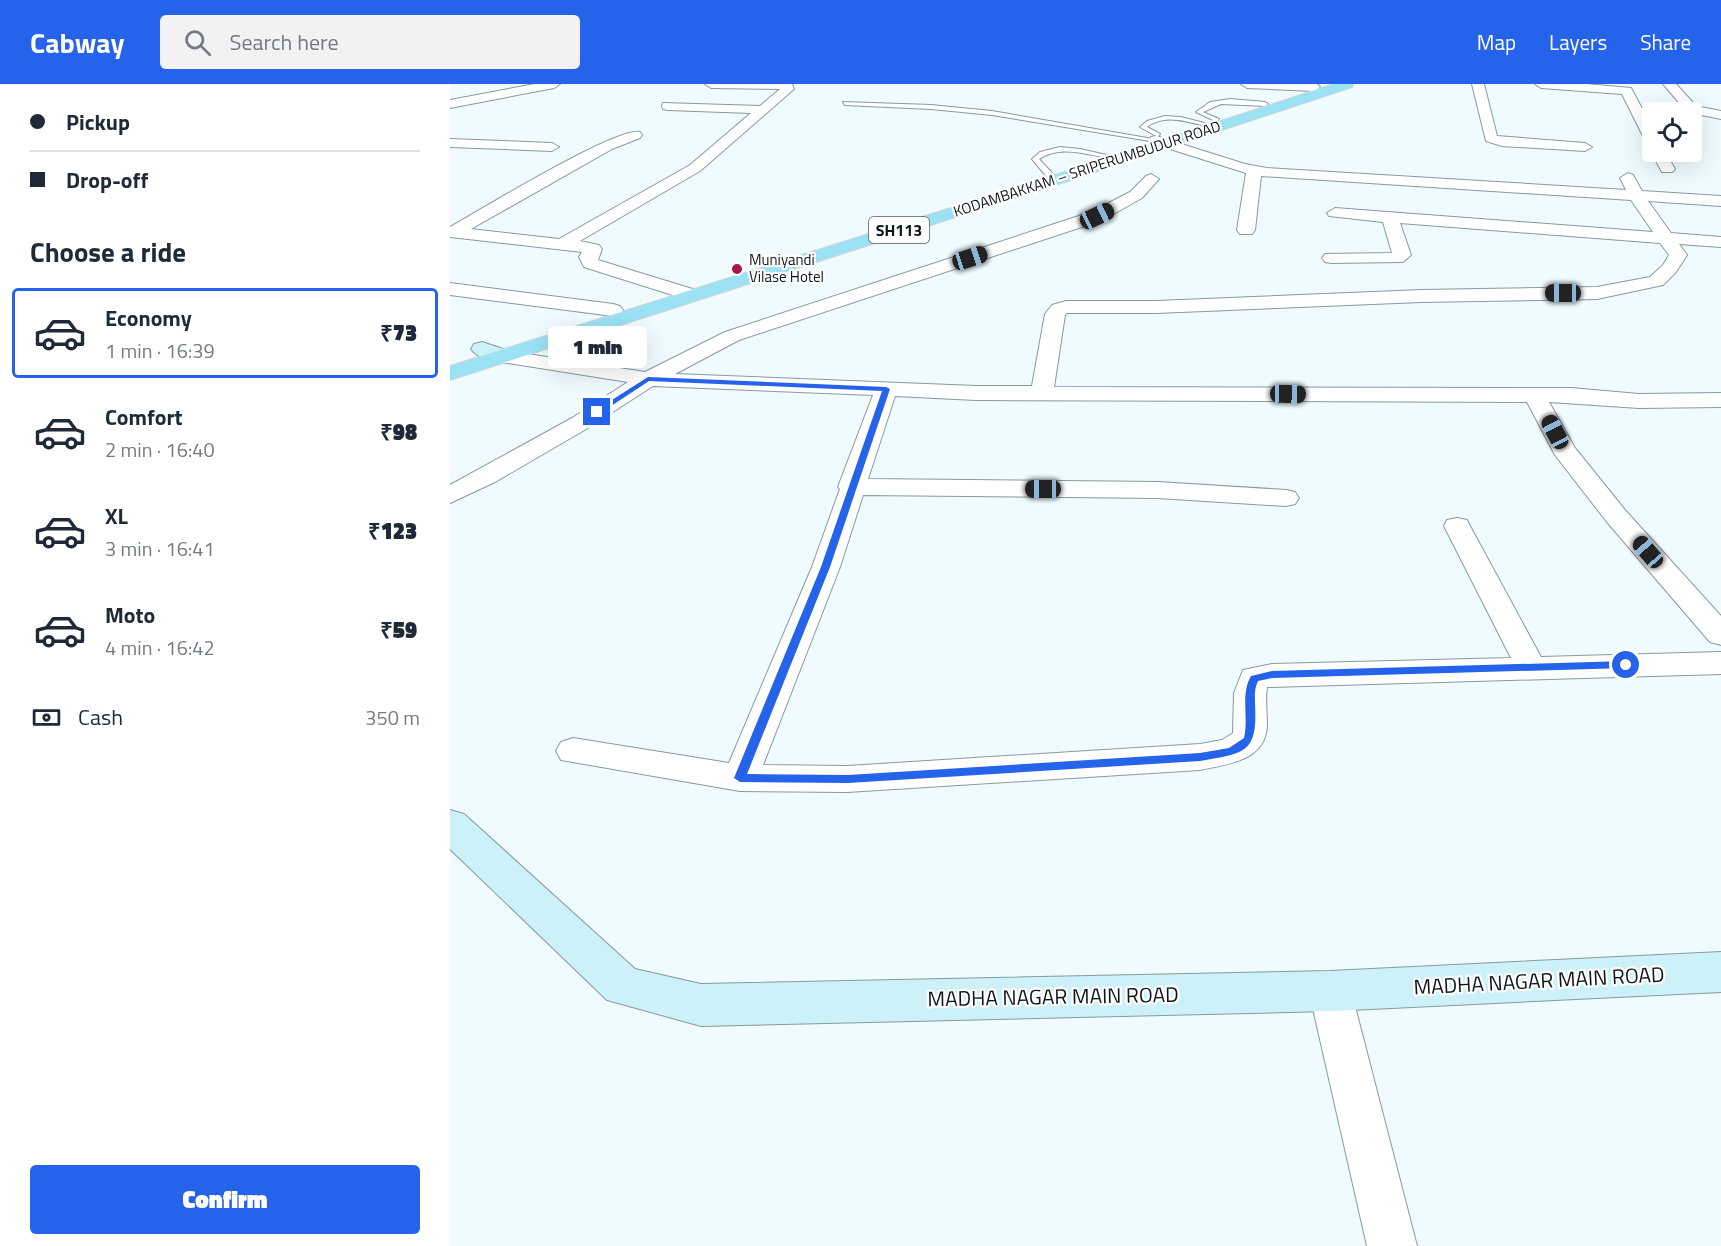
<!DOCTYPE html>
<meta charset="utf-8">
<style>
:root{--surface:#fff;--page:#f2f2f3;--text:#1f2937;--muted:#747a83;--line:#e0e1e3;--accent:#2563eb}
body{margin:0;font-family:"Titillium Web",sans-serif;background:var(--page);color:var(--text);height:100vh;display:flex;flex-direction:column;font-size:22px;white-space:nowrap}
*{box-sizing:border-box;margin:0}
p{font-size:20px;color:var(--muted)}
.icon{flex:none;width:33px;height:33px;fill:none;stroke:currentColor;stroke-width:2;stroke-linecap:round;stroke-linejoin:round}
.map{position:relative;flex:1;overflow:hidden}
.details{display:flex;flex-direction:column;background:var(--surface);width:450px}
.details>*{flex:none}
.top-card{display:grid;align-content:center;height:132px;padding:0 30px;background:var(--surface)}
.controls{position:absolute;left:1192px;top:18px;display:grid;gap:12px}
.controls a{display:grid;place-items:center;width:60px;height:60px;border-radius:6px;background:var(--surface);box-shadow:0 6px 24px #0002;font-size:30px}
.end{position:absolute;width:27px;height:27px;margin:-14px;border:8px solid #2563eb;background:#fff;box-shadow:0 0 0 3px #fff}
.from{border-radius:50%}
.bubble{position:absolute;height:42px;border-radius:6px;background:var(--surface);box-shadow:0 6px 24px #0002;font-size:20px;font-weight:800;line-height:42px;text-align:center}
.car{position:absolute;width:18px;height:36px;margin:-18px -9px;border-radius:8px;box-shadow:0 0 4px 2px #0007;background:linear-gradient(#222 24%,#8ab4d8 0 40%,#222 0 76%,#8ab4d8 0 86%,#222 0)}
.top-card b{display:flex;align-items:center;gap:21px;height:57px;font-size:22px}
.top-card b+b{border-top:2px solid var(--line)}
.top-card i{width:15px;height:15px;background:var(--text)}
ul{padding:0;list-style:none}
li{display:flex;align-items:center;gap:18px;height:90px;margin:0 12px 9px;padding:0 18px;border:3px solid transparent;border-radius:6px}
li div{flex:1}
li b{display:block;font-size:22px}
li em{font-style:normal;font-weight:800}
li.selected{border-color:var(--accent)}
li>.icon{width:54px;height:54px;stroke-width:1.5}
h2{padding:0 30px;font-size:27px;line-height:72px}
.pay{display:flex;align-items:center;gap:15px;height:66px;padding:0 30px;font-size:22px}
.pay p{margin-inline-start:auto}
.action{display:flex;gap:12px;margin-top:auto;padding:12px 30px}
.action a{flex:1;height:69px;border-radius:6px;background:var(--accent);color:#fff;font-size:24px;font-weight:800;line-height:69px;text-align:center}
header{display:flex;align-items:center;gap:36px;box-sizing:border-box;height:84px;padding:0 30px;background:var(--accent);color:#fff}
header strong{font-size:28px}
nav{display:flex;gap:33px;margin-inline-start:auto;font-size:21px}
.search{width:420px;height:54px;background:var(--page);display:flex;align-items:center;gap:15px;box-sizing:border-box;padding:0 21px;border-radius:6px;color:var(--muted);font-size:22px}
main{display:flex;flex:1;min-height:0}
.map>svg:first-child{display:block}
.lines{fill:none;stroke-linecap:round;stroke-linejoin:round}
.lane-casing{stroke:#879a9f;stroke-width:2}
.street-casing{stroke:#879a9f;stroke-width:2}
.secondary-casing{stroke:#879a9f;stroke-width:2}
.primary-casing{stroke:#d4d5d5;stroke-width:2}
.lane{fill:#fff;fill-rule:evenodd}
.street{fill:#fff;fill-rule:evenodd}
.secondary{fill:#cdf1f9;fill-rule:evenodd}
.primary{fill:#9ae2f4;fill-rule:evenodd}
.route{fill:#2563eb}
.poi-dot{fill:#a8154d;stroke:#fff;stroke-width:2}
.labels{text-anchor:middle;stroke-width:4.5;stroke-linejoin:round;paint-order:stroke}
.far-street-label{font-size:15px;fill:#0f1618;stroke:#fff}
.far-poi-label{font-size:15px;fill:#0f1618;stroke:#fff;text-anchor:start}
.shield{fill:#fff;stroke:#575c5d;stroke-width:1.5}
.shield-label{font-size:16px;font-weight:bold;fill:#0f1618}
.near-street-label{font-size:21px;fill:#0f1618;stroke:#fff}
</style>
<header>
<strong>Cabway</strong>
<div class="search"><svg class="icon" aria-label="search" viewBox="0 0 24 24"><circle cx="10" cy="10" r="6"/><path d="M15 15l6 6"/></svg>Search here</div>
<nav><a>Map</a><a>Layers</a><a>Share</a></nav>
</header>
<main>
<section class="details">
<div class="top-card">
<b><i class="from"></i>Pickup</b>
<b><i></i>Drop-off</b>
</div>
<h2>Choose a ride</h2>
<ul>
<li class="selected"><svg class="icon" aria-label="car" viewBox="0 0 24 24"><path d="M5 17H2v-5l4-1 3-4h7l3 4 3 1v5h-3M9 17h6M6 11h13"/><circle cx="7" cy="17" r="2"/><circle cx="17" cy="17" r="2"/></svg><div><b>Economy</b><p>1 min · 16:39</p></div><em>₹73</em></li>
<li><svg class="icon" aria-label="car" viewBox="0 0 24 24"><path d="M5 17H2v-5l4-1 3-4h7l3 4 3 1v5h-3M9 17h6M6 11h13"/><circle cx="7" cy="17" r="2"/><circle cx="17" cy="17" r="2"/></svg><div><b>Comfort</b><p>2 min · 16:40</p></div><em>₹98</em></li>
<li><svg class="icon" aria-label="car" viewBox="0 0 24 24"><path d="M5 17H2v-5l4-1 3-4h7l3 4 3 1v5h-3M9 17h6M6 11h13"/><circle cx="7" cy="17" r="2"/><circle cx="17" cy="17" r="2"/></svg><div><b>XL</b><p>3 min · 16:41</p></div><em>₹123</em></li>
<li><svg class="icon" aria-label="car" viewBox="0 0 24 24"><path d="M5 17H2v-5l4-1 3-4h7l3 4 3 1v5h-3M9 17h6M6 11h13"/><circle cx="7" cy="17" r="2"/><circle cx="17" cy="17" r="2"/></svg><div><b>Moto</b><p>4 min · 16:42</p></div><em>₹59</em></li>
</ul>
<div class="pay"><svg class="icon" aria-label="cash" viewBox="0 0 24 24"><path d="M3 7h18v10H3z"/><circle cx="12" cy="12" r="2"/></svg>Cash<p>350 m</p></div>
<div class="action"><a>Confirm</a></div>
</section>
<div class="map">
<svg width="1271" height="1162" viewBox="0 0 1271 1162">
<rect width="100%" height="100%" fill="#effbfe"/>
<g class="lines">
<defs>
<path id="lane" d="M 780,15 L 815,18 L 818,20 L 815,22 L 771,20 L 753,28 L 769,35 L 767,38 L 746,28 L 760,18 Z
M 393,18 L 481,21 L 542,27 L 709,56 L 706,58 L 542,31 L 481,25 L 395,21 Z
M 715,32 L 731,33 L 758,40 L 755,42 C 736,37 714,30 697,43 L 710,50 L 708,53 L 690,43 L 697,37 Z
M 610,63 L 630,65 L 661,72 L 658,74 C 635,70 610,61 589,75 L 604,91 L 597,93 L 582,75 L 590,68 Z"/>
<path id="street" d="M 85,0 L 110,0 L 104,4 L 0,24 L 0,16 Z
M 255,0 L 342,0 L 344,5 L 250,87 L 130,157 L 149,161 L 152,165 L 148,176 L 249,207 L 252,211 L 249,215 L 235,215 L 134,183 L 129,173 L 132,168 L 0,153 L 0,143 C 29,127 167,42 190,48 L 192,51 L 190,54 L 162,65 L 21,145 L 109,155 L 240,81 L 301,29 L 218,26 L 213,25 L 212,22 L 213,19 L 310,22 L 330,5 L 261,4 Z
M 791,0 L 867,0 L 870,3 L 864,7 L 797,4 Z
M 1022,0 L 1034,0 L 1047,52 L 1135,59 L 1142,63 L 1135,67 L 1052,62 L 1036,57 Z
M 1085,0 L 1136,0 L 1181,4 L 1203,45 L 1203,62 L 1196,58 L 1172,10 L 1091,4 Z
M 1213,0 L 1226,0 L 1246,22 L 1271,27 L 1271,35 L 1237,28 Z
M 706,52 L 795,80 L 817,84 L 1176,106 L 1170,94 L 1178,89 L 1183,91 L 1192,107 L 1271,112 L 1271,122 L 1198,117 L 1221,149 L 1271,153 L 1271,163 L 1229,160 L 1237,171 L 1226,188 L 1213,201 L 1147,215 L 971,218 L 706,229 L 617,229 L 615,231 L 604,303 L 1121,304 L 1189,310 L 1271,309 L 1271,323 L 1189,324 L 1099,318 L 1125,364 L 1175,426 L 1271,532 L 1271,561 L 1260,558 L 1157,438 L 1105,371 L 1077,318 L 526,316 L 445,312 L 418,395 L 708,398 L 836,406 L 845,408 L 849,414 L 845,420 L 836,422 L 708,414 L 413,411 L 390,483 L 313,681 L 397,682 L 750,660 L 772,656 L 783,649 L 784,609 L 793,586 L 822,580 L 1061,574 L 994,442 L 997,436 L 1007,434 L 1017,436 L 1020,442 L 1091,573 L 1271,568 L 1271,590 L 817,603 C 815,615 817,628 817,641 C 816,677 778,680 750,686 L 397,708 L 290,707 L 111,676 L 106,667 L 111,658 L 123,654 L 279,679 L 362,483 L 390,405 L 388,403 L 423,311 L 203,302 L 138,344 L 45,398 L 0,419 L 0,401 L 122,334 L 178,298 L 51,278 L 43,277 L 40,272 L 43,267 L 51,266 L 195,288 L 275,248 L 641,128 L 680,108 L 696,92 L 701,90 L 709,95 L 692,114 L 653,136 L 289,256 L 225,290 L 526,302 L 582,302 L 595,230 L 602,221 L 616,217 L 706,217 L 971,206 L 1147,203 L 1200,193 L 1213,181 L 1219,171 L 1210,159 L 950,139 L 961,171 L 953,178 L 881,179 L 875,178 L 872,174 L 875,170 L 942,169 L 933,138 L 879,132 L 877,129 L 885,124 L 1203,148 L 1181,116 L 811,92 L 805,146 L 802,150 L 790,150 L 787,146 L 796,89 L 701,59 L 699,56 L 701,53 Z
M 0,55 L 102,59 L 109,63 L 102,67 L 0,63 Z
M 1203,65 L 1203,68 L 1215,68 L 1225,85 L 1222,88 L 1212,88 L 1201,68 Z
M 0,199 L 163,220 L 170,222 L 173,226 L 170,230 L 163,232 L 0,211 Z
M 880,888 L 895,893 L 901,907 L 967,1162 L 917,1162 L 859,907 L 865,893 Z"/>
<path id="secondary" d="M 32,258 L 59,267 L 62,272 L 59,277 C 47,280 28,275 21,265 L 24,260 Z
M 0,726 L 14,730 L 185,885 L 251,900 L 880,887 L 1271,868 L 1271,908 L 880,927 L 251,942 L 157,916 L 0,765 Z"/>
<path id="primary" d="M 884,0 L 903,0 L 902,3 L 627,94 L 0,296 L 0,282 L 615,88 Z"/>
</defs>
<use href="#lane" class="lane-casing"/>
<use href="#street" class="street-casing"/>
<use href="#secondary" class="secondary-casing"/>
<use href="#primary" class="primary-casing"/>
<use href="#lane" class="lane"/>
<use href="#street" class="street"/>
<use href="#secondary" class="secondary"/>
<use href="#primary" class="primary"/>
</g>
<path class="route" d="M 198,293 L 436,303 L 440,305 L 380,483 L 297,690 L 398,691 L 750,669 L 779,664 L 794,654 C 799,633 790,611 801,592 L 822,587 L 1176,577 L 1181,581 L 1176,584 L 822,594 L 808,597 C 804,605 805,612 805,620 C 808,670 794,669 750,677 L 398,699 L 290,698 L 284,694 L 371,483 L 432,307 L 199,297 L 149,330 L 143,328 Z"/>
<circle class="poi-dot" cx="287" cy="185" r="6"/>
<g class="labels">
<g class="far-street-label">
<text transform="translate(637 85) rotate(-18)" y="5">KODAMBAKKAM – SRIPERUMBUDUR ROAD</text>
</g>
<g class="far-poi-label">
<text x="299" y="181">Muniyandi<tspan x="299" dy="17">Vilase Hotel</tspan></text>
</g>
<rect class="shield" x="419" y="133" width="60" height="26" rx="4.5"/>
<g class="shield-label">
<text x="449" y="152">SH113</text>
</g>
<g class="near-street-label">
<text transform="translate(1089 897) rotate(-3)" y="7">MADHA NAGAR MAIN ROAD</text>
<text transform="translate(603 913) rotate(-1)" y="7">MADHA NAGAR MAIN ROAD</text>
</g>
</g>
</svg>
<div class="controls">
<a><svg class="icon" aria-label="locate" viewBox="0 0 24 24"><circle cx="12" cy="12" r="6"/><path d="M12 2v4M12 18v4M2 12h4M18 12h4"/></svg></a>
</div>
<i class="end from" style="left:1176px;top:581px"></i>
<i class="end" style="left:147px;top:328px"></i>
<div class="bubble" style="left:98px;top:242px;width:99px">1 min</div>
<i class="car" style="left:647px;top:132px;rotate:65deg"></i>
<i class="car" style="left:520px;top:174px;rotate:72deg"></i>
<i class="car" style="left:1113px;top:209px;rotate:270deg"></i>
<i class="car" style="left:838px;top:310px;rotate:91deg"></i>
<i class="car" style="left:1105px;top:348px;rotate:332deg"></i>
<i class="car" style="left:593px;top:405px;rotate:270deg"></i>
<i class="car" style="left:1198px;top:468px;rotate:319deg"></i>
</div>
</main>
